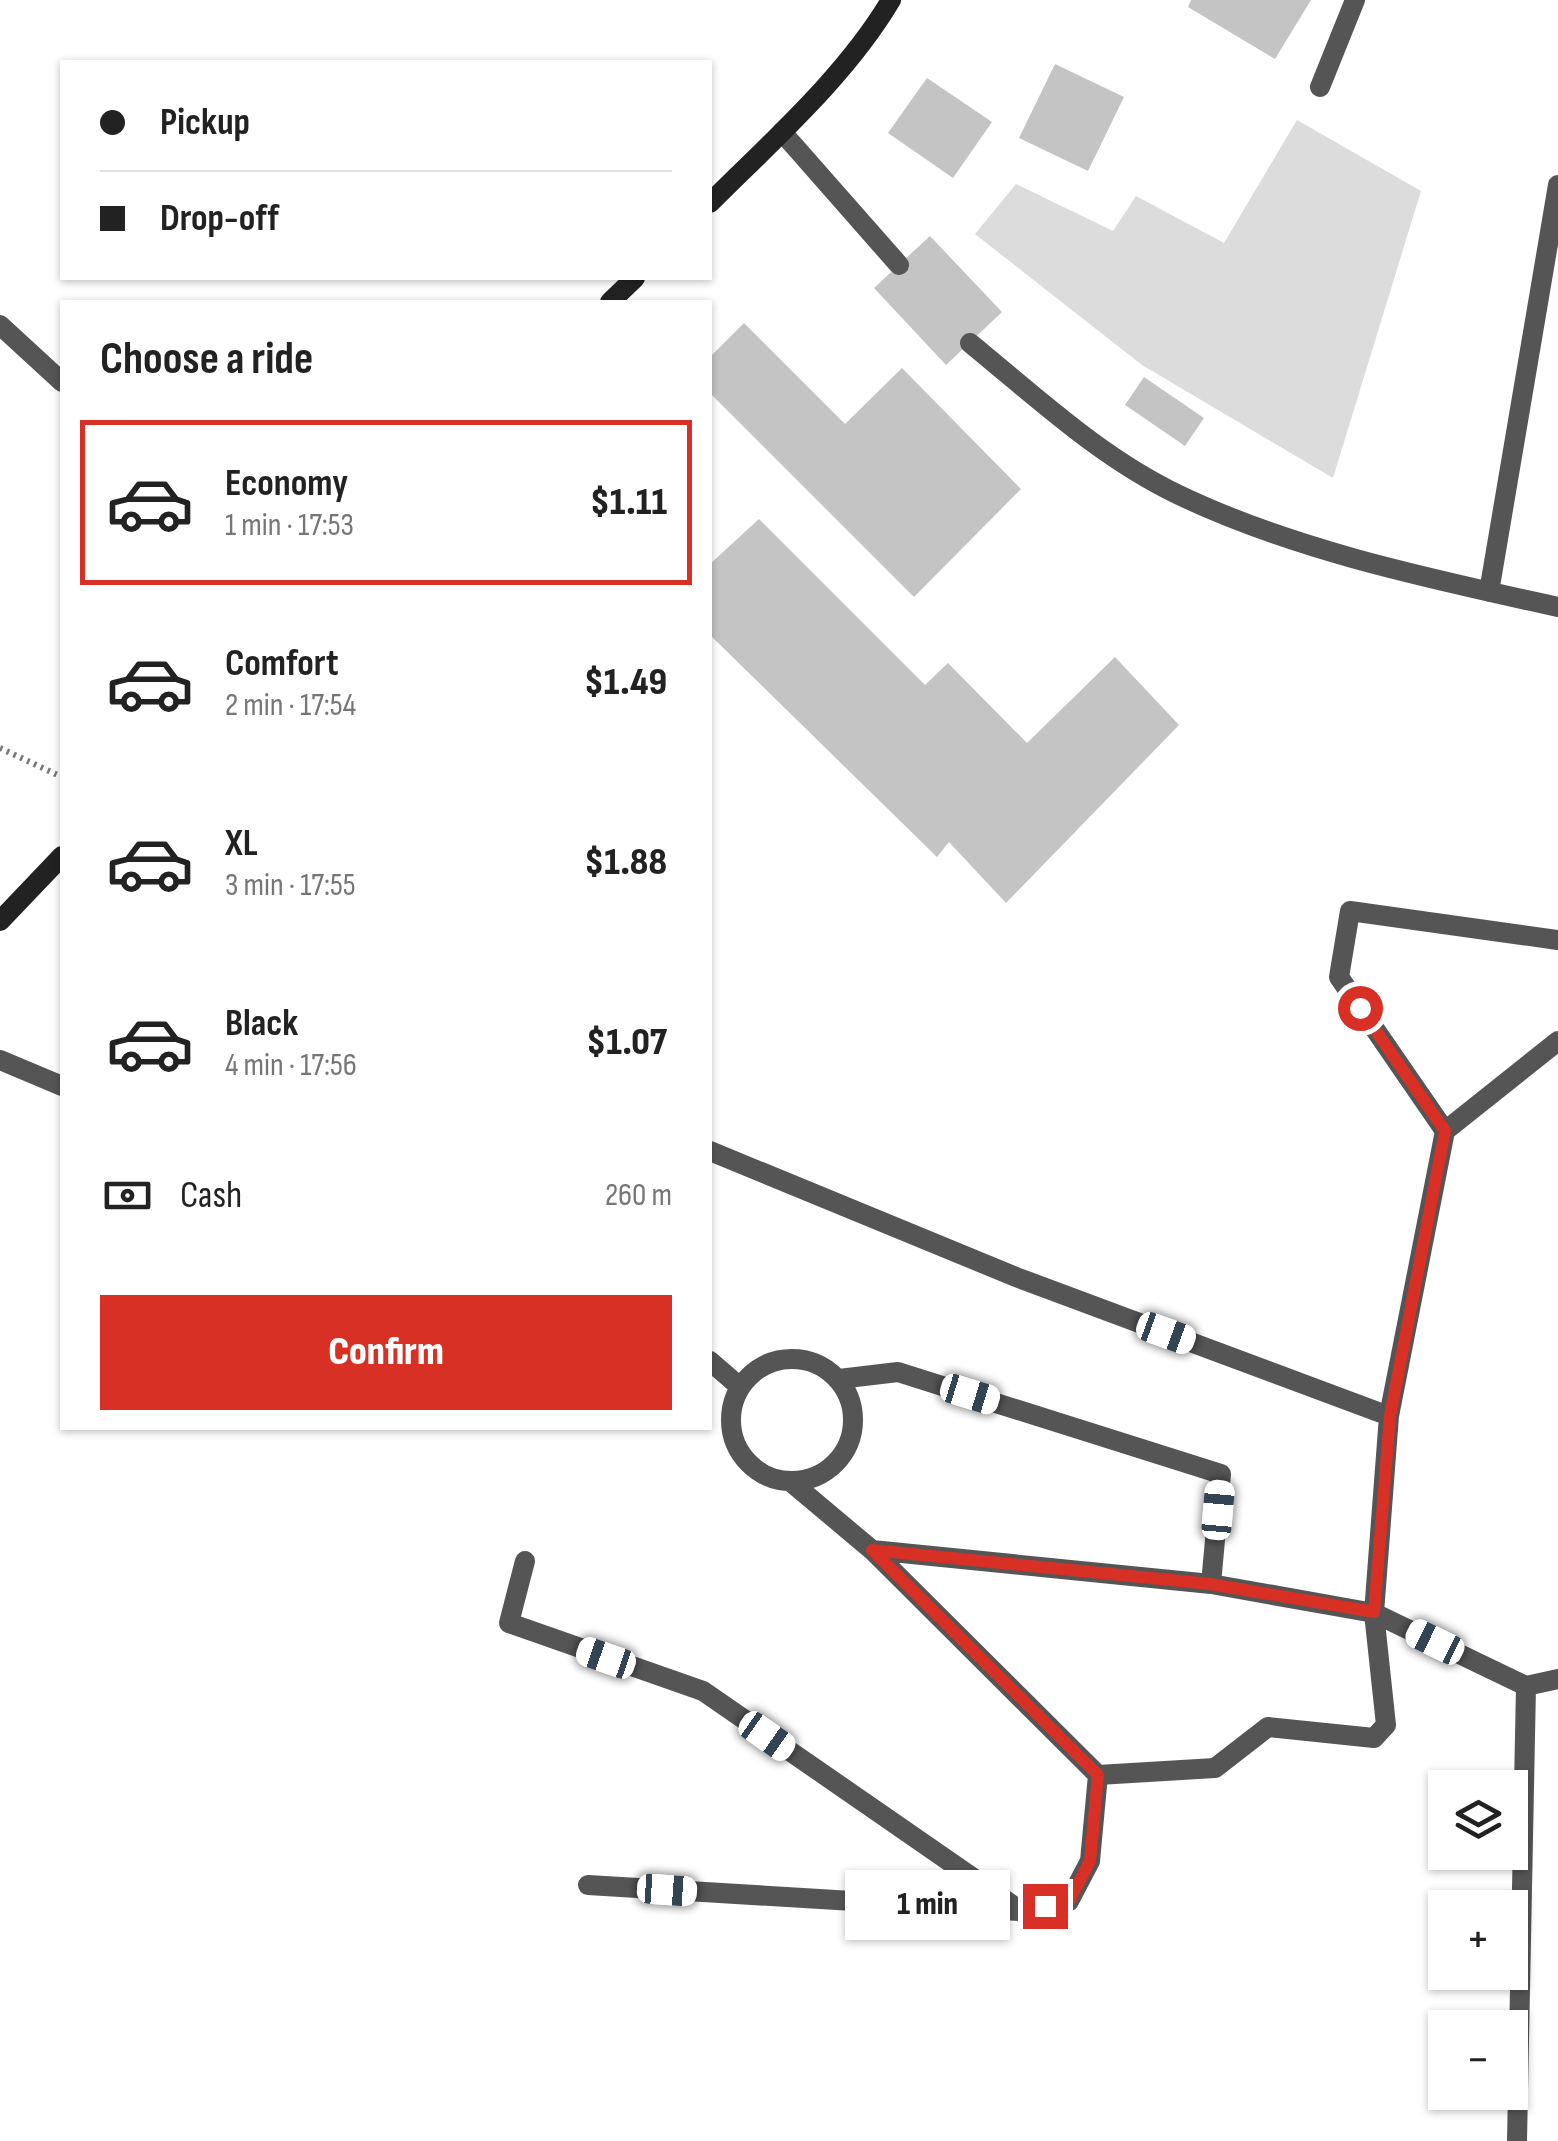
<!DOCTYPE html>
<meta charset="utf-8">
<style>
:root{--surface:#fff;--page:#f6f6f6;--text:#222;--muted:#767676;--line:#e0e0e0;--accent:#d93025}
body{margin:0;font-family:"Sofia Sans Condensed",sans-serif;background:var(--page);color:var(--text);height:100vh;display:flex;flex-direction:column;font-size:38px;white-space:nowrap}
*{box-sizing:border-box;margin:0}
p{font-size:32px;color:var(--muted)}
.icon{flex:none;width:55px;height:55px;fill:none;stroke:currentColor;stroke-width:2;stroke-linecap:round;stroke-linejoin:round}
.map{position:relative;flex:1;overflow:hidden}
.side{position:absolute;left:60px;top:300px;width:652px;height:1130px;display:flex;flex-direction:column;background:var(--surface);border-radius:0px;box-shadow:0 2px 8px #0004}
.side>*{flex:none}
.guide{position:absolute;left:60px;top:60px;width:652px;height:220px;border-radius:0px;box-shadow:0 2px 8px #0004;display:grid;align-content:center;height:220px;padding:0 40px;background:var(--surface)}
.controls{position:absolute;left:1428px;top:1770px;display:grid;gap:20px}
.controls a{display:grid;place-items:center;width:100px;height:100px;border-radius:0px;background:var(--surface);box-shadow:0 2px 8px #0004;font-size:50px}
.end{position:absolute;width:45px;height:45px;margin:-22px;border:12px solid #d93025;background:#fff;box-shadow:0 0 0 5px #fff}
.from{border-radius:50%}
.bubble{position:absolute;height:70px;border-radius:0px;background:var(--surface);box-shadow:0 2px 8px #0004;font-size:32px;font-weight:800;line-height:70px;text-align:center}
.car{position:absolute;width:30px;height:60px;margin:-30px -15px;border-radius:12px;box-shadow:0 0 8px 2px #0007;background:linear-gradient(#fff 24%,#345 0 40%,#fff 0 76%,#345 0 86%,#fff 0)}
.guide b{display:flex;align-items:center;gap:35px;height:95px;font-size:38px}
.guide b+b{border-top:2px solid var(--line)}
.guide i{width:25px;height:25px;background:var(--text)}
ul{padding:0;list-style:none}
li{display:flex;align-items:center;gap:30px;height:165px;margin:0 20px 15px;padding:0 20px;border:5px solid transparent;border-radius:0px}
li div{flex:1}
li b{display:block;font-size:38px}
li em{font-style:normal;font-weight:800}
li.active{border-color:var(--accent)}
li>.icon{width:90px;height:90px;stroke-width:1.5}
h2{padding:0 40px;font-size:45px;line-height:120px}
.pay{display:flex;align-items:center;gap:25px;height:110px;padding:0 40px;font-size:38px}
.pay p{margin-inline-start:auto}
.button{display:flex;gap:20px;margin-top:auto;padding:20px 40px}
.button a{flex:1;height:115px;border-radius:0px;background:var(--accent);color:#fff;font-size:40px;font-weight:800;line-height:115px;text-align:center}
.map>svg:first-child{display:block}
.green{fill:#dcdcdc}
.building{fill:#c4c4c4}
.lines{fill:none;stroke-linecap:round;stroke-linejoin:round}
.path{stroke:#777;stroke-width:6;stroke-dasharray:2.5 5;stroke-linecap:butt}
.lane{stroke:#555;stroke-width:20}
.street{stroke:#555;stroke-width:20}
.secondary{stroke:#222;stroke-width:20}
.route{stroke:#d93025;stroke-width:12}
</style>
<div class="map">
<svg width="1558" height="2141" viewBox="0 0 1558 2141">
<rect width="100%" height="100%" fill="#fff"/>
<path class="green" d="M 1297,120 L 1421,191 L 1333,478 L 1142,365 L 975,234 L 1016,184 L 1113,231 L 1136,196 L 1224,243 Z"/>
<path class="building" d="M 1191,0 L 1311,0 L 1275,59 L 1188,7 Z
M 1055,64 L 1124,97 L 1088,171 L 1019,138 Z
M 927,78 L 992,122 L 953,178 L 888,133 Z
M 930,236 L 1002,312 L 946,365 L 874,288 Z
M 744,323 L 845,424 L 902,368 L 1021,489 L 914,597 L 710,393 L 710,357 Z
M 1144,377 L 1204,418 L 1185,446 L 1125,405 Z
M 759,519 L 925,685 L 948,663 L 1027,743 L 1115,657 L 1179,725 L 1006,903 L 949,842 L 937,857 L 710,635 L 710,564 Z"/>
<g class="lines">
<path class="path" d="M 0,748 L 62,777"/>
<path class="lane" d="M 1320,87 L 1355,0
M 782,132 L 899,265
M 970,343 C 1036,397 1101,458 1179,495 C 1296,551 1432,579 1558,607
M 1489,592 L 1558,185"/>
<path class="street" d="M 0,325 L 62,382
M 0,1060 L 62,1086
M 1445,1131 L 1558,1041
M 710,1151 L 1016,1277 L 1389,1416
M731 1420a61 61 0 1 1 122 0a61 61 0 1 1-122 0Z
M 710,1361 L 740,1387
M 839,1379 L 898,1372 L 1221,1474 L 1211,1584
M 791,1482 L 872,1550 L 1098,1775 L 1215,1768 L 1268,1727 L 1374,1738 L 1386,1725 L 1374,1613 L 1389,1416 L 1445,1131 L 1339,977 L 1350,911 L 1558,940
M 872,1550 L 1211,1584 L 1374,1613 L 1526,1686
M 525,1561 L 509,1623 L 703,1691 L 1021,1911 L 1069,1901 L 1090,1861 L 1098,1775
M 588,1885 L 1019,1911
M 1517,2141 L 1526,1686 L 1558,1679"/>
<path class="secondary" d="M 710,203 C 772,141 846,76 891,0
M 610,302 L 635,278
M 0,921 L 62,856"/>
</g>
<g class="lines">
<path class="route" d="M 1045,1906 L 1069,1901 L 1090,1861 L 1098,1775 L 872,1550 L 1210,1584 L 1374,1612 L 1390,1416 L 1445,1131 L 1360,1008"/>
</g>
</svg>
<div class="controls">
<a><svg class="icon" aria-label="layers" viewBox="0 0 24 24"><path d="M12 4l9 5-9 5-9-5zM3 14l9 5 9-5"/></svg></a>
<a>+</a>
<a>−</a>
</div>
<i class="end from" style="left:1360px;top:1008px"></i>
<i class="end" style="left:1045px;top:1906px"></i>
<div class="bubble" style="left:845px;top:1870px;width:165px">1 min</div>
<i class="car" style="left:1166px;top:1333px;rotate:110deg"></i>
<i class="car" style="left:970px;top:1394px;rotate:107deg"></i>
<i class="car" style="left:1218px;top:1510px;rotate:5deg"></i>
<i class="car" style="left:1435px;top:1642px;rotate:296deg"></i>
<i class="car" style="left:606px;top:1658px;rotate:289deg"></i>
<i class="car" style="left:767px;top:1736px;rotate:125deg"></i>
<i class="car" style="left:667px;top:1890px;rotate:94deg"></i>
<div class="guide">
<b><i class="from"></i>Pickup</b>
<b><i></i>Drop-off</b>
</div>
<section class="side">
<h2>Choose a ride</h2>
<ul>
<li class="active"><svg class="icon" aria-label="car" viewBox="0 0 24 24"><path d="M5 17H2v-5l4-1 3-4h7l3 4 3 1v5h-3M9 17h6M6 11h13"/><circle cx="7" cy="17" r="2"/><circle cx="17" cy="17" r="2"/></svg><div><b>Economy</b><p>1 min · 17:53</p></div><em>$1.11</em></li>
<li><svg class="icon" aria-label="car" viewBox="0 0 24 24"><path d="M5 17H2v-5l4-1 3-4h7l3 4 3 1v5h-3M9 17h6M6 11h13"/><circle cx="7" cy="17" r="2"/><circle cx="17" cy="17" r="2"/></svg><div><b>Comfort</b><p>2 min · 17:54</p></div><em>$1.49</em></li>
<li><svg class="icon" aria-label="car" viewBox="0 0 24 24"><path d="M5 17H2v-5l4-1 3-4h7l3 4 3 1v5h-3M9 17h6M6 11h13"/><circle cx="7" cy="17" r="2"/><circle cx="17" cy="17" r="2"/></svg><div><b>XL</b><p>3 min · 17:55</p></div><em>$1.88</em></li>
<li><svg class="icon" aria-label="car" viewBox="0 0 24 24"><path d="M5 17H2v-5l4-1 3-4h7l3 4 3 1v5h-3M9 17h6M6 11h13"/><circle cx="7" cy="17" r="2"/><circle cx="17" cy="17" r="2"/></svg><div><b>Black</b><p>4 min · 17:56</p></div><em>$1.07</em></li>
</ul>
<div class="pay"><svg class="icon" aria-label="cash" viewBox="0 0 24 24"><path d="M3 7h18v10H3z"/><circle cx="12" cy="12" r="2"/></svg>Cash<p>260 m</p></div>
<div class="button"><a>Confirm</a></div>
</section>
</div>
